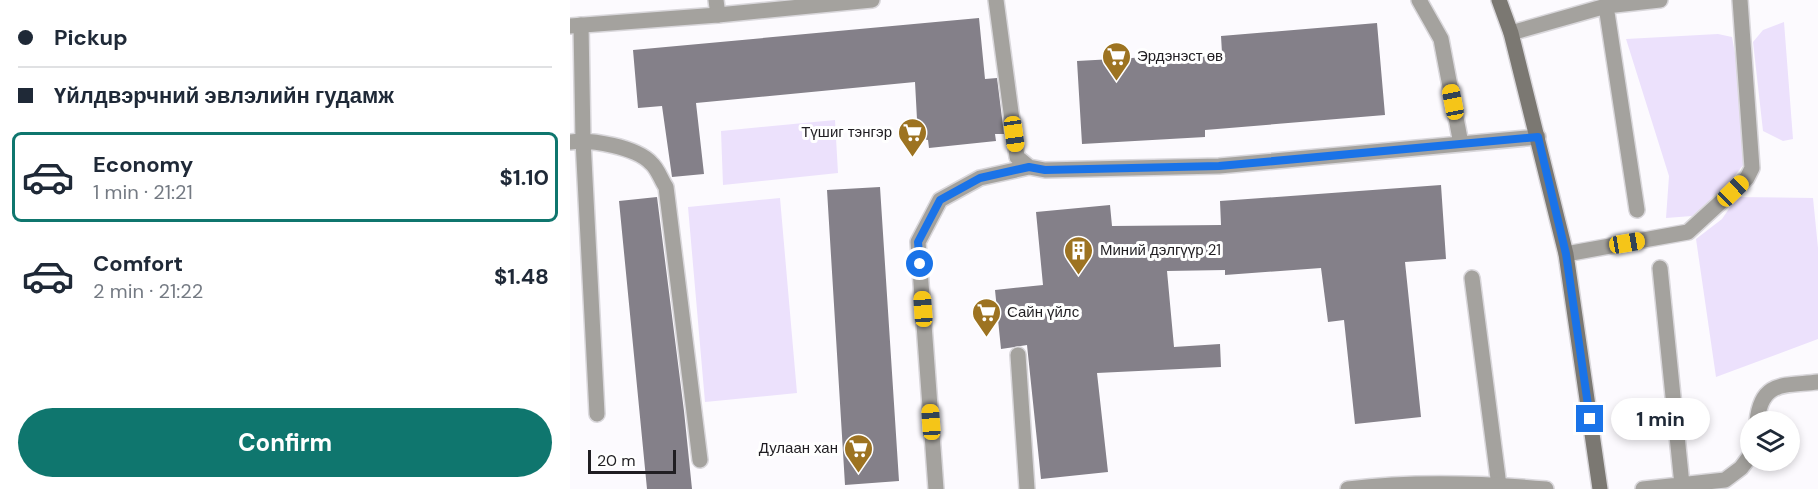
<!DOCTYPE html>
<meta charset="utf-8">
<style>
:root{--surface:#fff;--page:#f6f6f7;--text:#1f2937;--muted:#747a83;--line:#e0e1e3;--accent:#0f766e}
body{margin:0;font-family:"DM Sans",sans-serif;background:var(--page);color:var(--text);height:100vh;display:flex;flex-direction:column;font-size:22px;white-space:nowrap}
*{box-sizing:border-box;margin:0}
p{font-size:20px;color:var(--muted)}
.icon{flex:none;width:33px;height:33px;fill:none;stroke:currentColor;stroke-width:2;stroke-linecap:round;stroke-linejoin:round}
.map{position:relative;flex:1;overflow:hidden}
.drawer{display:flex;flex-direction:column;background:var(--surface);width:570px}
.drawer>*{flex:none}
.banner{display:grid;align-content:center;height:132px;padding:0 18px;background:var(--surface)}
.fabs{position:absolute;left:1170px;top:411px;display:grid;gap:12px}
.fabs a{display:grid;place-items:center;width:60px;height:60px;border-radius:50%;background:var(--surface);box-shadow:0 3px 9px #0003;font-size:30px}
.scale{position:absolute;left:18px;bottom:15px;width:88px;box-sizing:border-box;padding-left:6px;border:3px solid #201e22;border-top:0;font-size:16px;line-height:21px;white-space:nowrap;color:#201e22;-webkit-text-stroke:4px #fff;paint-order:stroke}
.end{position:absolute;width:27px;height:27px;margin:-14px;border:8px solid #1a73e8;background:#fff;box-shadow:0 0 0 3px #fff}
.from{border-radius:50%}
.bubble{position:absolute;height:42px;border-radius:21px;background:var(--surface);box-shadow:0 3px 9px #0003;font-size:20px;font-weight:700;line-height:42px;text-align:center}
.car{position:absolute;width:18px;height:36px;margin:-18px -9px;border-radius:8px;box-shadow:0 0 4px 2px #0007;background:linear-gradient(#f5c518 24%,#345 0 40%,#f5c518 0 76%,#345 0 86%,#f5c518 0)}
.banner b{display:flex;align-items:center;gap:21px;height:57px;font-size:22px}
.banner b+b{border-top:2px solid var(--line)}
.banner i{width:15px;height:15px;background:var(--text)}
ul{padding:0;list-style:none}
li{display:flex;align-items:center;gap:18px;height:90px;margin:0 12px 9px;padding:0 6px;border:3px solid transparent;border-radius:9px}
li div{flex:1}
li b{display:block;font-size:22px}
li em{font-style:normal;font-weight:700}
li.active{border-color:var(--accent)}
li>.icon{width:54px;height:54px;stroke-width:1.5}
.button{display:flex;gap:12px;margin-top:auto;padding:12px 18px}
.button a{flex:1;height:69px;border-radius:36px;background:var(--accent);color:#fff;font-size:24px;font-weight:700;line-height:69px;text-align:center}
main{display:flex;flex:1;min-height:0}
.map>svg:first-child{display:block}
.green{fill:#ece1fc}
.building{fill:#848089}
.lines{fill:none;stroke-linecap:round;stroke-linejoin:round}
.service-casing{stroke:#d9d7db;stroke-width:18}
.minor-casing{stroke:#d9d7db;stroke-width:18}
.secondary-casing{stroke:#d9d7db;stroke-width:18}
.service{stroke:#a4a29e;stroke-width:15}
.minor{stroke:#a4a29e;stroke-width:15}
.secondary{stroke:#7b7872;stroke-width:15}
.route{stroke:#1a73e8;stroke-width:8}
.labels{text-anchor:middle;stroke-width:6;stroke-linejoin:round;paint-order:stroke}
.poi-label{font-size:15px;fill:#201e22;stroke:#fff;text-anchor:start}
</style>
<main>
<section class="drawer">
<div class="banner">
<b><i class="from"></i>Pickup</b>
<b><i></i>Үйлдвэрчний эвлэлийн гудамж</b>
</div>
<ul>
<li class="active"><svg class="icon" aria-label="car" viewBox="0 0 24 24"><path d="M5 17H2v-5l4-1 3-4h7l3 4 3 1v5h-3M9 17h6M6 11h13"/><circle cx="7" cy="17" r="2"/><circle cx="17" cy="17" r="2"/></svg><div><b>Economy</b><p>1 min · 21:21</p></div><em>$1.10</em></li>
<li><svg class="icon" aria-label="car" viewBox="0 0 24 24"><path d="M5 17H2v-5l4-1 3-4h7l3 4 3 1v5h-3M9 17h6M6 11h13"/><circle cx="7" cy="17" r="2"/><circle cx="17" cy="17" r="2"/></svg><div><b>Comfort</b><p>2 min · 21:22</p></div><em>$1.48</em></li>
</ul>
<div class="button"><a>Confirm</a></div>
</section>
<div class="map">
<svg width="1248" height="489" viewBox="0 0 1248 489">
<rect width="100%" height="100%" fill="#fcfafe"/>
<path class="green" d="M 1214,22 L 1223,139 L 1213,141 L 1193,131 L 1183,42 L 1193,30 Z
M 1148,34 L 1162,37 L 1183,153 L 1158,184 L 1122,216 L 1096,218 L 1099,176 L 1056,39 Z
M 265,120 L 268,173 L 153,185 L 151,131 Z
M 1167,197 L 1243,198 L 1248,248 L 1248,339 L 1146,377 L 1126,239 L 1152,219 Z
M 210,198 L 227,393 L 135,402 L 118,207 Z"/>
<path class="building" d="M 409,18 L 415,79 L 427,78 L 434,134 L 425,134 L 426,141 L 359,148 L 358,140 L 348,138 L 345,82 L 126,103 L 134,174 L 102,177 L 92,106 L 68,108 L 63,50 Z
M 807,23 L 815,115 L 635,130 L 635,137 L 512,144 L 507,61 L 652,53 L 651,36 Z
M 871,185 L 876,259 L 835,262 L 851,417 L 785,424 L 774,320 L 758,322 L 751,268 L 655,275 L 655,270 L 597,271 L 604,347 L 650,344 L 651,367 L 527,373 L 538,472 L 471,479 L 457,345 L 431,349 L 425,290 L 473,285 L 466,212 L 540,205 L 542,226 L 651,225 L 650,201 Z
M 310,187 L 329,481 L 275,485 L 257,190 Z
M 87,197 L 114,411 L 122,489 L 77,489 L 49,201 Z"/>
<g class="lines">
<defs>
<path id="service" d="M 146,0 L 148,15
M 426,0 L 447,157 L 459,167 L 475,170 L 649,166 L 968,137
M 849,0 L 871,39 L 891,144
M 1036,6 L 1067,210
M 11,25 L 13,140 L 27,414
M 941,33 L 1036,6 L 1090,0
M 0,142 C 21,139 66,147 81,163 C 88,169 91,180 96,187 L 130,460
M 996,254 L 1118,232 L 1177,178 L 1182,168 L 1170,0
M 1090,268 L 1112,485
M 902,278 L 929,486
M 448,355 L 457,489
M 1187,422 C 1191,380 1214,386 1248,382
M 366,489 L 348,242 L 370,200 L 410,178 L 459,167
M 1073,489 L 1155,480 L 1171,468 L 1180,456"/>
<path id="minor" d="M 0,26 L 148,15 L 302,0
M 778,489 C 844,481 910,483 976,489"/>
<path id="secondary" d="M 929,0 L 941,33 L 996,254 L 1030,489"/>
</defs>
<use href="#service" class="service-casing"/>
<use href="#minor" class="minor-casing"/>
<use href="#secondary" class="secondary-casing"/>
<use href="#service" class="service"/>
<use href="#minor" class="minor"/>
<use href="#secondary" class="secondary"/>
</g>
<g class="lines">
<path class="route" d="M 350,264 L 348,242 L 370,200 L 410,178 L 459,167 L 475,170 L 649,166 L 968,137 L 996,254 L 1020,419"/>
</g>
<defs>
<symbol id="supermarket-pin" viewBox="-11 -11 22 30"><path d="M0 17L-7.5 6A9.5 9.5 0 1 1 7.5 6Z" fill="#9d7321" stroke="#fff"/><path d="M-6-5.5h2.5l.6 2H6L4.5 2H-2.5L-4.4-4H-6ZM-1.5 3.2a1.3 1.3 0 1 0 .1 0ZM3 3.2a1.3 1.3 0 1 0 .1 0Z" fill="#fff"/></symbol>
<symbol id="building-pin" viewBox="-11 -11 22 30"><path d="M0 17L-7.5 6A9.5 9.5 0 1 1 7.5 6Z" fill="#9d7321" stroke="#fff"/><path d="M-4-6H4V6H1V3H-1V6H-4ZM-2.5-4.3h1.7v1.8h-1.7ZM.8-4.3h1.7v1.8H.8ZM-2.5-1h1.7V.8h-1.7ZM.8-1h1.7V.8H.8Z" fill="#fff"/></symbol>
</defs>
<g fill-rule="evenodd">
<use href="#supermarket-pin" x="530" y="40" width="33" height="45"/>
<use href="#supermarket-pin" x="326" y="116" width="33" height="45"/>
<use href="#building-pin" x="492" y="234" width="33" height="45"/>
<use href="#supermarket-pin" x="400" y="296" width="33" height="45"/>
<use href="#supermarket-pin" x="272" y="432" width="33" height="45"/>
</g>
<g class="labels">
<g class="poi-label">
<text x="567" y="61">Эрдэнэст өв</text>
<text x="322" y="137" text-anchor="end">Түшиг тэнгэр</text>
<text x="530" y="255">Миний дэлгүүр 21</text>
<text x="437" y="317">Сайн үйлс</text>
<text x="268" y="453" text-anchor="end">Дулаан хан</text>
</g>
</g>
</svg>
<div class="fabs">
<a><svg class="icon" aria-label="layers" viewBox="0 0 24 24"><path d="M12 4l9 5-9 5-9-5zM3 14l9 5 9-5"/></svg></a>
</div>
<div class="scale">20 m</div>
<i class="end from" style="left:350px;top:264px"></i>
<i class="end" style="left:1020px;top:419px"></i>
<div class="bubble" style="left:1041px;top:398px;width:99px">1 min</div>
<i class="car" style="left:883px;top:102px;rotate:349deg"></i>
<i class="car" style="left:444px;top:134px;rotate:172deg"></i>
<i class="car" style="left:1163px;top:191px;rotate:46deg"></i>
<i class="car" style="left:1057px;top:243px;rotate:80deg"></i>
<i class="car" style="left:353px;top:309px;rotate:356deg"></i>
<i class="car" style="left:361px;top:422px;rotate:356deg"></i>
</div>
</main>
